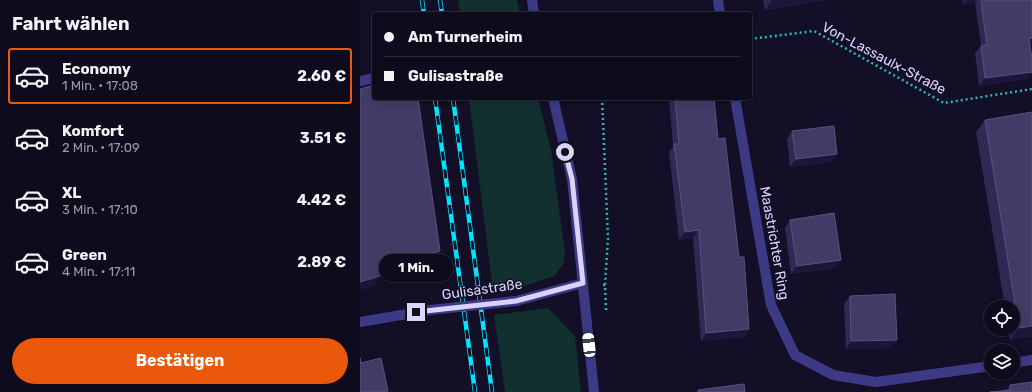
<!DOCTYPE html>
<html lang="de">
<meta charset="utf-8">
<style>
:root{--surface:#0e0b1c;--page:#1c1929;--text:#f1f3f6;--muted:#9b9ba3;--line:#2e2b3b;--accent:#ea580c}
body{margin:0;font-family:Rubik,sans-serif;background:var(--page);color:var(--text);height:100vh;display:flex;flex-direction:column;font-size:15px;white-space:nowrap}
*{box-sizing:border-box;margin:0}
p{font-size:13px;color:var(--muted)}
.icon{flex:none;width:22px;height:22px;fill:none;stroke:currentColor;stroke-width:2;stroke-linecap:round;stroke-linejoin:round}
.map{position:relative;flex:1;overflow:hidden}
.side{display:flex;flex-direction:column;background:var(--surface);width:360px}
.side>*{flex:none}
.banner{position:absolute;left:12px;top:12px;width:380px;height:88px;border-radius:4px;box-shadow:0 2px 6px #0003,0 0 0 1px var(--line);display:grid;align-content:center;height:88px;padding:0 12px;background:var(--surface)}
.fabs{position:absolute;left:624px;top:300px;display:grid;gap:8px}
.fabs a{display:grid;place-items:center;width:36px;height:36px;border-radius:50%;background:var(--surface);box-shadow:0 2px 6px #0003,0 0 0 1px var(--line);font-size:20px}
.end{position:absolute;width:18px;height:18px;margin:-9px;border:5px solid #d9d4ff;background:#111;box-shadow:0 0 0 2px #111}
.from{border-radius:50%}
.bubble{position:absolute;height:28px;border-radius:14px;background:var(--surface);box-shadow:0 2px 6px #0003,0 0 0 1px var(--line);font-size:13px;font-weight:700;line-height:28px;text-align:center}
.car{position:absolute;width:12px;height:24px;margin:-12px -6px;border-radius:5px;box-shadow:0 0 3px 1px #0007;background:linear-gradient(#fff 24%,#345 0 40%,#fff 0 76%,#345 0 86%,#fff 0)}
.banner b{display:flex;align-items:center;gap:14px;height:38px;font-size:15px}
.banner b+b{border-top:1px solid var(--line)}
.banner i{width:10px;height:10px;background:var(--text)}
ul{padding:0;list-style:none}
li{display:flex;align-items:center;gap:12px;height:56px;margin:0 8px 6px;padding:0 4px;border:2px solid transparent;border-radius:4px}
li div{flex:1}
li b{display:block;font-size:15px}
li em{font-style:normal;font-weight:700}
li.selected{border-color:var(--accent)}
li>.icon{width:36px;height:36px;stroke-width:1.5}
h2{padding:0 12px;font-size:18px;line-height:48px}
.button{display:flex;gap:8px;margin-top:auto;padding:8px 12px}
.button a{flex:1;height:46px;border-radius:24px;background:var(--accent);color:#fff;font-size:16px;font-weight:700;line-height:46px;text-align:center}
main{display:flex;flex:1;min-height:0}
.map>svg:first-child{display:block}
.green{fill:#12302f}
.lines{fill:none;stroke-linecap:round;stroke-linejoin:round}
.path{stroke:#2fb8b0;stroke-width:2.5;stroke-dasharray:2 3;stroke-linecap:butt}
.minor{stroke:#3d3a85;stroke-width:10}
.rail-casing{stroke:#00e5ff;stroke-width:4.5}
.rail{stroke:#130f26;stroke-width:3;stroke-dasharray:9;stroke-linecap:butt}
.minor-bridge{stroke:#3d3a85;stroke-width:10}
.wall{fill:#312854}
.shaded-wall{fill:#1d163a}
.building{fill:#433a66;stroke:#5a527e}
.route{stroke:#d9d4ff;stroke-width:5}
.labels{text-anchor:middle;stroke-width:3;stroke-linejoin:round;paint-order:stroke}
.street-label{font-size:14px;fill:#d9d4ff;stroke:#130f26}
</style>
<main>
<section class="side">
<h2>Fahrt wählen</h2>
<ul>
<li class="selected"><svg class="icon" aria-label="car" viewBox="0 0 24 24"><path d="M5 17H2v-5l4-1 3-4h7l3 4 3 1v5h-3M9 17h6M6 11h13"/><circle cx="7" cy="17" r="2"/><circle cx="17" cy="17" r="2"/></svg><div><b>Economy</b><p>1 Min. · 17:08</p></div><em>2.60 €</em></li>
<li><svg class="icon" aria-label="car" viewBox="0 0 24 24"><path d="M5 17H2v-5l4-1 3-4h7l3 4 3 1v5h-3M9 17h6M6 11h13"/><circle cx="7" cy="17" r="2"/><circle cx="17" cy="17" r="2"/></svg><div><b>Komfort</b><p>2 Min. · 17:09</p></div><em>3.51 €</em></li>
<li><svg class="icon" aria-label="car" viewBox="0 0 24 24"><path d="M5 17H2v-5l4-1 3-4h7l3 4 3 1v5h-3M9 17h6M6 11h13"/><circle cx="7" cy="17" r="2"/><circle cx="17" cy="17" r="2"/></svg><div><b>XL</b><p>3 Min. · 17:10</p></div><em>4.42 €</em></li>
<li><svg class="icon" aria-label="car" viewBox="0 0 24 24"><path d="M5 17H2v-5l4-1 3-4h7l3 4 3 1v5h-3M9 17h6M6 11h13"/><circle cx="7" cy="17" r="2"/><circle cx="17" cy="17" r="2"/></svg><div><b>Green</b><p>4 Min. · 17:11</p></div><em>2.89 €</em></li>
</ul>
<div class="button"><a>Bestätigen</a></div>
</section>
<div class="map">
<svg width="672" height="392" viewBox="0 0 672 392">
<rect width="100%" height="100%" fill="#130f26"/>
<path class="green" d="M 98,0 L 157,0 L 160,14 L 100,14 Z
M 109,98 L 178,98 L 191,150 L 205,253 L 204,263 L 194,276 L 155,289 L 133,291 Z
M 188,308 L 215,336 L 221,392 L 145,392 L 134,315 Z"/>
<g class="lines">
<path class="path" d="M 390,39 L 454,31 L 584,103 L 672,89
M 242,98 L 248,238 L 245,285
M 243,285 L 245,285 L 246,310"/>
<path class="minor" d="M 172,0 L 174,14
M 358,0 L 360,14
M 0,81 L 14,78
M 193,98 L 212,179 L 234,392
M 375,98 L 411,305 L 435,355 L 473,375 L 516,382 L 631,366
M 156,301 L 223,283
M 0,322 L 70,310
M 653,363 L 672,360"/>
<defs>
<path id="rail" d="M 62,0 L 64,14
M 80,0 L 82,14
M 75,98 L 115,392
M 93,98 L 132,392"/>
</defs>
<use href="#rail" class="rail-casing"/>
<use href="#rail" class="rail"/>
<path class="minor-bridge" d="M 70,310 L 156,301"/>
</g>
<path class="wall" d="M 403,0 L 468,0 L 405,10 Z
M 603,0 L 672,0 L 668,79 L 619,86 L 615,53 L 621,46 L 615,2 L 603,4 Z
M 309,98 L 354,98 L 358,139 L 379,257 L 389,329 L 384,337 L 341,341 L 333,238 L 319,240 L 309,152 L 313,146 Z
M 672,112 L 672,336 L 650,340 L 648,329 L 653,329 L 653,307 L 645,307 L 616,132 L 625,120 Z
M 432,131 L 472,162 L 430,167 L 427,139 Z
M 430,220 L 481,260 L 475,268 L 431,274 L 425,228 Z
M 490,296 L 531,348 L 486,349 L 484,304 Z
M 650,385 L 672,392 L 646,390 Z"/>
<path class="shaded-wall" d="M 412,0 L 468,0 L 405,10 Z
M 606,0 L 617,0 L 615,2 L 603,4 Z
M 672,38 L 672,45 L 664,47 L 669,39 Z
M 672,72 L 672,74 L 668,79 L 619,86 L 625,78 Z
M 477,154 L 472,162 L 430,167 L 436,159 Z
M 339,230 L 333,238 L 319,240 L 325,232 Z
M 80,251 L 73,261 L 11,276 L 18,266 Z
M 481,260 L 475,268 L 431,274 L 437,266 Z
M 20,276 L 14,286 L 0,290 L 0,282 Z
M 672,326 L 672,336 L 650,340 L 659,328 Z
M 389,329 L 384,337 L 341,341 L 346,333 Z
M 537,340 L 531,348 L 486,349 L 491,341 Z"/>
<path class="building" d="M 621,0 L 672,0 L 672,38 L 669,39 L 672,59 L 672,72 L 625,78 L 621,46 L 627,45 Z
M 14,85 L 14,98 L 58,98 L 80,251 L 18,266 L 20,276 L 0,282 L 0,89 Z
M 315,98 L 354,98 L 358,139 L 365,138 L 379,257 L 384,257 L 389,329 L 346,333 L 339,230 L 325,232 L 314,144 L 319,144 Z
M 672,112 L 672,326 L 659,328 L 625,120 Z
M 474,126 L 477,154 L 436,159 L 432,131 Z
M 474,213 L 481,260 L 437,266 L 430,220 Z
M 535,294 L 537,340 L 491,341 L 490,296 Z
M 0,358 L 1,363 L 21,358 L 28,391 L 23,392 L 0,392 Z
M 672,382 L 672,392 L 630,392 L 651,390 L 650,385 Z
M 384,384 L 385,392 L 338,392 L 338,390 Z"/>
<g class="lines">
<path class="route" d="M 56,312 L 156,301 L 223,283 L 212,179 L 205,152"/>
</g>
<g class="labels">
<g class="street-label">
<text transform="translate(524 58) rotate(28)" y="5">Von-Lassaulx-Straße</text>
<text transform="translate(415 243) rotate(80)" y="5">Maastrichter Ring</text>
<text transform="translate(122 289) rotate(-8)" y="5">Gulisastraße</text>
</g>
</g>
</svg>
<div class="fabs">
<a><svg class="icon" aria-label="locate" viewBox="0 0 24 24"><circle cx="12" cy="12" r="6"/><path d="M12 2v4M12 18v4M2 12h4M18 12h4"/></svg></a>
<a><svg class="icon" aria-label="layers" viewBox="0 0 24 24"><path d="M12 4l9 5-9 5-9-5zM3 14l9 5 9-5"/></svg></a>
</div>
<i class="end from" style="left:205px;top:152px"></i>
<i class="end" style="left:56px;top:312px"></i>
<div class="bubble" style="left:19px;top:254px;width:74px">1 Min.</div>
<i class="car" style="left:229px;top:345px;rotate:354deg"></i>
<div class="banner">
<b><i class="from"></i>Am Turnerheim</b>
<b><i></i>Gulisastraße</b>
</div>
</div>
</main>
